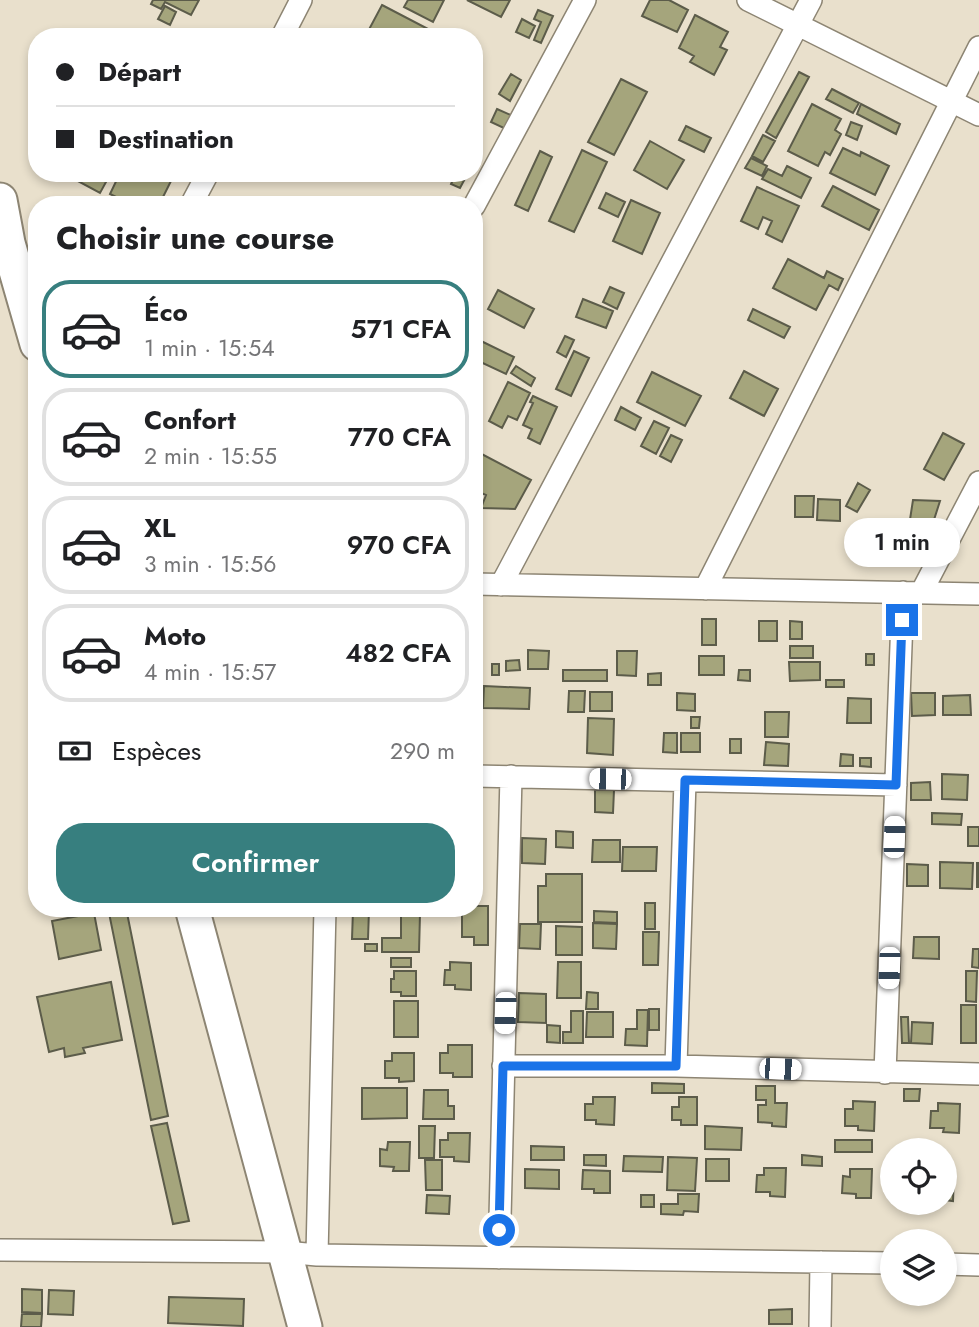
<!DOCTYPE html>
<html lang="fr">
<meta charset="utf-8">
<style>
:root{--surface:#fff;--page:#f6f6f6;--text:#202124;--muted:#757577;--line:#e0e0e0;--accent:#377f7f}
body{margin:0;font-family:Jost,sans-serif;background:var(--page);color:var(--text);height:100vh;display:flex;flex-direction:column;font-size:26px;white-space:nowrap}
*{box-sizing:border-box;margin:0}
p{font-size:23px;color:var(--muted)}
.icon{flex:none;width:38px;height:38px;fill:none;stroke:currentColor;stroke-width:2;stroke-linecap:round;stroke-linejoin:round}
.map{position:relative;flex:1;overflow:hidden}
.drawer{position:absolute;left:28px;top:196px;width:455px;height:721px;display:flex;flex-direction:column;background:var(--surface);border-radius:28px;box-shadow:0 4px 10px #0003}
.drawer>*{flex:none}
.top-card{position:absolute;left:28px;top:28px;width:455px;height:154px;border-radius:28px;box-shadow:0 4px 10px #0003;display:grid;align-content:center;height:154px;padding:0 28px;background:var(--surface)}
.controls{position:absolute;left:880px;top:1138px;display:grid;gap:14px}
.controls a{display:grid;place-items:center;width:77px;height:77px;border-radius:50%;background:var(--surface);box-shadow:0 4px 10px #0003;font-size:35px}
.end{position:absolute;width:32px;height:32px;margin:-16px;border:9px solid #1a73e8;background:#fff;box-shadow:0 0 0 4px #fff}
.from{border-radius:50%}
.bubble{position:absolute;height:49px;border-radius:24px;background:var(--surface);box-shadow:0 4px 10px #0003;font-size:23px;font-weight:600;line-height:49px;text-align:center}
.car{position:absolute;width:21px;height:42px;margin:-21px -10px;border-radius:9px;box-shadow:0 0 5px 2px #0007;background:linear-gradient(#fff 24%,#345 0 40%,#fff 0 76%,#345 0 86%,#fff 0)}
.top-card b{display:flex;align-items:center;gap:24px;height:66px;font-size:26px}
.top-card b+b{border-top:2px solid var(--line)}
.top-card i{width:18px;height:18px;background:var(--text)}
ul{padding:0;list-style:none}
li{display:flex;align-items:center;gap:21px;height:98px;margin:0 14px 10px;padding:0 14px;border:4px solid var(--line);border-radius:28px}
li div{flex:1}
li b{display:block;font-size:26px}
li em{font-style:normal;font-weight:600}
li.current{border-color:var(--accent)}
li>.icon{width:63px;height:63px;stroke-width:1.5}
h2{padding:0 28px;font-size:32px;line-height:84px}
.pay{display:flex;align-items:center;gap:18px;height:77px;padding:0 28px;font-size:26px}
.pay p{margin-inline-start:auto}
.action{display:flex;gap:14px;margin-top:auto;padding:14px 28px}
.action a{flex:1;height:80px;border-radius:28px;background:var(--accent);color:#fff;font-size:28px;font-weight:600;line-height:80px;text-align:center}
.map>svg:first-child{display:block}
.building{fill:#a5a57c;stroke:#5c5c4a;stroke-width:2}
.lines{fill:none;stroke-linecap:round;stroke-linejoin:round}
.minor-casing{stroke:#8d8573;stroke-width:24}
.primary-casing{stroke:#8d8573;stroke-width:37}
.minor{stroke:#fff;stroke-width:21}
.primary{stroke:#fff;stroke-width:33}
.route{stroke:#1a73e8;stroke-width:9}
</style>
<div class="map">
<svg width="979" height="1327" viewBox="0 0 979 1327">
<rect width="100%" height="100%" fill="#e9e0cc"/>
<path class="building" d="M 153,0 L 199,0 L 191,15 L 165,2 L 161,9 L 151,4 Z
M 408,0 L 444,0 L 433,22 L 404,7 Z
M 467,0 L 510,0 L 501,17 Z
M 650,0 L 669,0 L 688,10 L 677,32 L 642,16 Z
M 382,5 L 430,30 L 427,37 L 365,37 Z
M 165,6 L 176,12 L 170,25 L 158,19 Z
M 538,10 L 553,16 L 541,43 L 534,40 L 541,22 L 534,19 Z
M 695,15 L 728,32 L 720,47 L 727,50 L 714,75 L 690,62 L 694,56 L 679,48 Z
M 522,19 L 535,26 L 529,38 L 516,32 Z
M 799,72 L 809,77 L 776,138 L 766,132 Z
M 511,74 L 521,80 L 510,101 L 499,94 Z
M 621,79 L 647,92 L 614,155 L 588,142 Z
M 832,89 L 859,103 L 853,113 L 826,99 Z
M 812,104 L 841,119 L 835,130 L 841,134 L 830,155 L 825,152 L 818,166 L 788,151 Z
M 861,104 L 900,124 L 896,134 L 857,114 Z
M 497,109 L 515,117 L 508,130 L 491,122 Z
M 851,122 L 862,126 L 857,140 L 846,135 Z
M 686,126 L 711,138 L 704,152 L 679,140 Z
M 763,135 L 775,141 L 763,162 L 752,156 Z
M 650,141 L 684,160 L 667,189 L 634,170 Z
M 474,143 L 481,146 L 474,160 Z
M 843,148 L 860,156 L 861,152 L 889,166 L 875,195 L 830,173 Z
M 582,150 L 607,162 L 574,232 L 549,221 Z
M 540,151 L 552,157 L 528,211 L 515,205 Z
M 751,158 L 767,166 L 762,176 L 745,168 Z
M 787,166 L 811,178 L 801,198 L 762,179 L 768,169 L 782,176 Z
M 63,173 L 88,173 L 106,182 L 100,193 Z
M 120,173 L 175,173 L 159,205 L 132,205 L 110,194 Z
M 456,173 L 468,173 L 460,188 L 451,184 Z
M 833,186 L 879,210 L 869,230 L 822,206 Z
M 757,187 L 799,206 L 782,242 L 766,234 L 772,221 L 763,217 L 758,229 L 741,221 Z
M 606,193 L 625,202 L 618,217 L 599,208 Z
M 631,200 L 660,213 L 642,254 L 613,241 Z
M 788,259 L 824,278 L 827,271 L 843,279 L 838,290 L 829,285 L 816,310 L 773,288 Z
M 610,287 L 624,293 L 617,309 L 603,302 Z
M 498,290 L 534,309 L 524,328 L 488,309 Z
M 583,299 L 613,311 L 606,328 L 576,317 Z
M 753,309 L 790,327 L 784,338 L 748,320 Z
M 565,336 L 574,340 L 566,357 L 557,352 Z
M 481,341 L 514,357 L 506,374 L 474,359 Z
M 574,351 L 589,358 L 571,396 L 556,389 Z
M 516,366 L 535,378 L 531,386 L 511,373 Z
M 744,371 L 778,389 L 764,416 L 730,398 Z
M 652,372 L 701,396 L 685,426 L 637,402 Z
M 508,382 L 530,393 L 517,420 L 508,416 L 502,428 L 489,421 Z
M 533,396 L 557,407 L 540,444 L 528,438 L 532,429 L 523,425 L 533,403 L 530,402 Z
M 621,407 L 641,418 L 635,430 L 615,420 Z
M 654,421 L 669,428 L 656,454 L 641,446 Z
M 943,433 L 964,444 L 944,480 L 924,469 Z
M 671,435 L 682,440 L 671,462 L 660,456 Z
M 474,450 L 531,480 L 515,509 L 481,508 L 486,495 L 474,490 Z
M 858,483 L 870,490 L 857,512 L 846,506 Z
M 795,496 L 814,496 L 813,517 L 795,517 Z
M 818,499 L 840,500 L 840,521 L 817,520 Z
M 913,500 L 940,501 L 932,526 L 909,526 Z
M 702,619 L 716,619 L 716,645 L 702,645 Z
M 759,621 L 777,621 L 777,641 L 759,641 Z
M 790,621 L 802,622 L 802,639 L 790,639 Z
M 790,646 L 813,646 L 813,658 L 790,658 Z
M 528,650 L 549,651 L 548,669 L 528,669 Z
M 617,651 L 637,651 L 636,676 L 617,675 Z
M 866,654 L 874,654 L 874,665 L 866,665 Z
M 699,656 L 724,656 L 724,675 L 699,675 Z
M 519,660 L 520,670 L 506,671 L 506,661 Z
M 789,662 L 820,662 L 820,680 L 790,681 Z
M 492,664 L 499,664 L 499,675 L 492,675 Z
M 563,670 L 607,670 L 607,681 L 563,681 Z
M 739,670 L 750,670 L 750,681 L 738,680 Z
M 661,673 L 661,685 L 648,685 L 648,674 Z
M 826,680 L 844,680 L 844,687 L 826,687 Z
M 484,686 L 530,688 L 529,709 L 483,708 Z
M 569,691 L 585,691 L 584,712 L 568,712 Z
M 590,692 L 612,692 L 612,711 L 590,711 Z
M 677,693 L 695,694 L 695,711 L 677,710 Z
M 911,693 L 935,693 L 935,715 L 912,716 Z
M 970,695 L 971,715 L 943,715 L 943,696 Z
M 848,698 L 871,699 L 871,723 L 847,723 Z
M 765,712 L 789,712 L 788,737 L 765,737 Z
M 691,717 L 700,717 L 699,728 L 691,728 Z
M 588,718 L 614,719 L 613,755 L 587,753 Z
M 664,733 L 677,733 L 677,753 L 663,752 Z
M 681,733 L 700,733 L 700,752 L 681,752 Z
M 730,739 L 741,739 L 741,753 L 730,753 Z
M 766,742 L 789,744 L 788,766 L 764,765 Z
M 841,754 L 853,755 L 853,766 L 840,766 Z
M 860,758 L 871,758 L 871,767 L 860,766 Z
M 942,774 L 968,775 L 967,800 L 942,799 Z
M 930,782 L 931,800 L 911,800 L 911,783 Z
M 474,789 L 477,789 L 477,818 L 474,818 Z
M 595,790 L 614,790 L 613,813 L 595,812 Z
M 932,813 L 962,814 L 961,825 L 932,824 Z
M 968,827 L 979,827 L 979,846 L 968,846 Z
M 556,831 L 573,832 L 573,848 L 556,847 Z
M 522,838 L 546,839 L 545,864 L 522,863 Z
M 593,840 L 620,840 L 620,862 L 592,862 Z
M 623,847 L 657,847 L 656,871 L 622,871 Z
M 940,862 L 973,863 L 972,889 L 940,888 Z
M 977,863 L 979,863 L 979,887 L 977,887 Z
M 907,864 L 928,865 L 928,886 L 907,886 Z
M 546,874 L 582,874 L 582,922 L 538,922 L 538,886 L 546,886 Z
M 645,903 L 655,903 L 655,929 L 645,929 Z
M 474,906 L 488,906 L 488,945 L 474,945 L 474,937 L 462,937 L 462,908 L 474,908 Z
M 108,908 L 126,908 L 168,1116 L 151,1120 Z
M 353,910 L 369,910 L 368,939 L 352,939 Z
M 594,911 L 617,912 L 617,923 L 594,922 Z
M 94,913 L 101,950 L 59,959 L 52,921 Z
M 401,913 L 420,914 L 419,952 L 382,952 L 382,938 L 401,938 Z
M 593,923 L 617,924 L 616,949 L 593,948 Z
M 520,924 L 541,924 L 540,949 L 519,948 Z
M 556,926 L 582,927 L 582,955 L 556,955 Z
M 643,932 L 659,932 L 658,965 L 643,965 Z
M 914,937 L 939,937 L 939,959 L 913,958 Z
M 365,944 L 377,944 L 377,951 L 365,951 Z
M 973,949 L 979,949 L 979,968 L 972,967 Z
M 391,958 L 411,958 L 411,967 L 391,967 Z
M 450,962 L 471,963 L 471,990 L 455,989 L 455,985 L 444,985 L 445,970 L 450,970 Z
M 558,962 L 581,962 L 581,998 L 557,998 Z
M 394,971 L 416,971 L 416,996 L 401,996 L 401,992 L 391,992 L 391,979 L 394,979 Z
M 966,971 L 977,971 L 976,1002 L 966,1001 Z
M 111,982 L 122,1040 L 83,1048 L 85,1053 L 65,1057 L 64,1048 L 49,1052 L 37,997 Z
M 587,992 L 598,993 L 598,1009 L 586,1009 Z
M 519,993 L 546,994 L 546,1023 L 518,1022 Z
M 394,1001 L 418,1001 L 418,1037 L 394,1037 Z
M 961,1005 L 976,1005 L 976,1043 L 961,1043 Z
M 649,1009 L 659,1009 L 659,1030 L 649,1030 Z
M 637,1010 L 648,1010 L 647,1046 L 625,1045 L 626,1029 L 637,1029 Z
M 571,1011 L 583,1011 L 583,1043 L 563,1043 L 563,1032 L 571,1032 Z
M 587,1012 L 613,1012 L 613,1037 L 586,1037 Z
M 901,1017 L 908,1017 L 909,1043 L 902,1043 Z
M 912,1022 L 933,1023 L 932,1044 L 911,1043 Z
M 547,1025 L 560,1026 L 560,1043 L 547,1042 Z
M 448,1045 L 472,1045 L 472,1077 L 453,1077 L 453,1073 L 440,1073 L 440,1053 L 448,1053 Z
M 392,1053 L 414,1053 L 414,1081 L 399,1082 L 399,1078 L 385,1078 L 385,1061 L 392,1061 Z
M 652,1083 L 684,1084 L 684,1093 L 652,1093 Z
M 756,1086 L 775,1086 L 775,1103 L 787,1103 L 786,1127 L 772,1126 L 772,1123 L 758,1122 L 758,1105 L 766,1105 L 766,1100 L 756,1100 Z
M 362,1088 L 407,1088 L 407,1118 L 362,1119 Z
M 904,1089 L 920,1089 L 919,1101 L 904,1101 Z
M 424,1090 L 448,1090 L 448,1106 L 454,1106 L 454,1119 L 423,1119 Z
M 593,1097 L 615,1097 L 614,1125 L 596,1124 L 596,1120 L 585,1120 L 585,1104 L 593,1104 Z
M 679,1097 L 697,1097 L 697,1125 L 681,1125 L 681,1120 L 672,1120 L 672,1107 L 679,1107 Z
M 853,1101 L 875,1102 L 874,1131 L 858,1130 L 858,1126 L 845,1126 L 845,1109 L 853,1109 Z
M 938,1103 L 960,1104 L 959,1133 L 943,1132 L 944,1128 L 930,1128 L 931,1111 L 938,1111 Z
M 167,1123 L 189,1221 L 173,1224 L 151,1126 Z
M 419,1126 L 435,1126 L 434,1158 L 419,1158 Z
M 705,1126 L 742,1128 L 741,1150 L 705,1149 Z
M 448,1133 L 470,1133 L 469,1162 L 454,1161 L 454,1157 L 440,1157 L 440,1140 L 448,1140 Z
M 835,1140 L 872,1140 L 872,1152 L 835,1152 Z
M 388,1142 L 410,1142 L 409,1171 L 393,1171 L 394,1167 L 380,1166 L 380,1149 L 387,1150 Z
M 531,1146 L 564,1147 L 564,1160 L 531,1160 Z
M 584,1155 L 606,1155 L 606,1166 L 584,1165 Z
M 802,1155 L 822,1157 L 822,1166 L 802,1165 Z
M 624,1156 L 663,1157 L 662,1172 L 623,1171 Z
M 668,1157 L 697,1158 L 695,1191 L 667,1190 Z
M 706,1159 L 729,1159 L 729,1181 L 706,1181 Z
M 425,1160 L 442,1160 L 442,1190 L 426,1190 Z
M 764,1168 L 786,1168 L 785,1197 L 770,1196 L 770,1192 L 756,1192 L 757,1175 L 764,1175 Z
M 525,1169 L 559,1170 L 559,1189 L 525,1188 Z
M 850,1169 L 872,1169 L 871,1198 L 856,1198 L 856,1194 L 842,1193 L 843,1176 L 850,1177 Z
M 583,1170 L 610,1171 L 610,1193 L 594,1193 L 594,1189 L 582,1189 Z
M 945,1173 L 954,1174 L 953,1201 L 945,1200 Z
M 678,1194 L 699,1194 L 698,1212 L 684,1211 L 683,1215 L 661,1214 L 661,1204 L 678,1204 Z
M 427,1195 L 450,1196 L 449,1214 L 426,1213 Z
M 641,1195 L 654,1195 L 654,1207 L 641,1207 Z
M 22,1289 L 42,1290 L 42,1313 L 22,1312 Z
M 49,1290 L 74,1291 L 73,1315 L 48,1314 Z
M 169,1297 L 244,1299 L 243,1326 L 168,1323 Z
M 792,1309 L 792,1324 L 769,1324 L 769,1310 Z
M 22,1314 L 42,1314 L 41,1327 L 21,1327 Z"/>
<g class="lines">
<defs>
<path id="minor" d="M 748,0 L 979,115
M 282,37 L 301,0
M 191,205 L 208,173
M 474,206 L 585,0
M 474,584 L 979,594
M 501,585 L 811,0
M 705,589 L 979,47
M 921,593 L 979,482
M 474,776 L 896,785
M 503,1066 L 676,1066 L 979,1074
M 676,1066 L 685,781
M 885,1073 L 903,592
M 0,1250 L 285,1252 L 317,1255 L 892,1263
M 317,1255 L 325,908
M 499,1258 L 511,776
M 945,1264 L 979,1265
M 820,1327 L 821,1262"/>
<path id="primary" d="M 0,200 L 8,243 L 37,344
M 192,908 L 305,1327"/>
</defs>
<use href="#minor" class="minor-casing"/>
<use href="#primary" class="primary-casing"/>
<use href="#minor" class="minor"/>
<use href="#primary" class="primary"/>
</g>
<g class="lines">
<path class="route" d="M 499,1230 L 503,1066 L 676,1066 L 685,780 L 896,785 L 902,620"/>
</g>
</svg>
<div class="controls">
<a><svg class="icon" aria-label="locate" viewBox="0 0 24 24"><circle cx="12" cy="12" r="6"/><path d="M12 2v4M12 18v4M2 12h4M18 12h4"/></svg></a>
<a><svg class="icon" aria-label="layers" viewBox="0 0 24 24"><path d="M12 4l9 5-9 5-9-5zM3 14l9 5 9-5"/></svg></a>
</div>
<i class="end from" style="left:499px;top:1230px"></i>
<i class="end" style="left:902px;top:620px"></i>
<div class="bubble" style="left:844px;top:518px;width:116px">1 min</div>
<i class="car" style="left:610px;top:779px;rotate:271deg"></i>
<i class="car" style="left:894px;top:837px;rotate:2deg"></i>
<i class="car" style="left:889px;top:968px;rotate:182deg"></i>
<i class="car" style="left:505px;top:1013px;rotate:182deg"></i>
<i class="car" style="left:780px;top:1069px;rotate:92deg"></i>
<div class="top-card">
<b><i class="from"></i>Départ</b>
<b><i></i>Destination</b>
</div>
<section class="drawer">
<h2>Choisir une course</h2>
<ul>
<li class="current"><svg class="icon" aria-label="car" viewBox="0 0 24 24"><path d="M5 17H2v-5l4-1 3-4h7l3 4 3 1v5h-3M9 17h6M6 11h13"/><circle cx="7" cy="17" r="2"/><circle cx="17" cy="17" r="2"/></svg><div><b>Éco</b><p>1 min · 15:54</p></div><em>571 CFA</em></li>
<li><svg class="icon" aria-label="car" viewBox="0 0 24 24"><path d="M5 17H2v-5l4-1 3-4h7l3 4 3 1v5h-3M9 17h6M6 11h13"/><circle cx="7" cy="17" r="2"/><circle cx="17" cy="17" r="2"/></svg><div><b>Confort</b><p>2 min · 15:55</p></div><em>770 CFA</em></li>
<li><svg class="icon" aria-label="car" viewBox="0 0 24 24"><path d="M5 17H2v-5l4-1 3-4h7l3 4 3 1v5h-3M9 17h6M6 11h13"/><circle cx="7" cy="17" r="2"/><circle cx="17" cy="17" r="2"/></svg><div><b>XL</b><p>3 min · 15:56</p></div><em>970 CFA</em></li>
<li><svg class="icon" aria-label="car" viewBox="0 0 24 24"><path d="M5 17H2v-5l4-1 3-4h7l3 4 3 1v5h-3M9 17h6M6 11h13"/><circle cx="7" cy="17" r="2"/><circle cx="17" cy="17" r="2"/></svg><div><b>Moto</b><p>4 min · 15:57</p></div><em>482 CFA</em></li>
</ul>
<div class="pay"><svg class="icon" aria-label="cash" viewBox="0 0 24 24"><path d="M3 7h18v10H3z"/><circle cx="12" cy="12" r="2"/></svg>Espèces<p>290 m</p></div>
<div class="action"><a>Confirmer</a></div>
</section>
</div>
